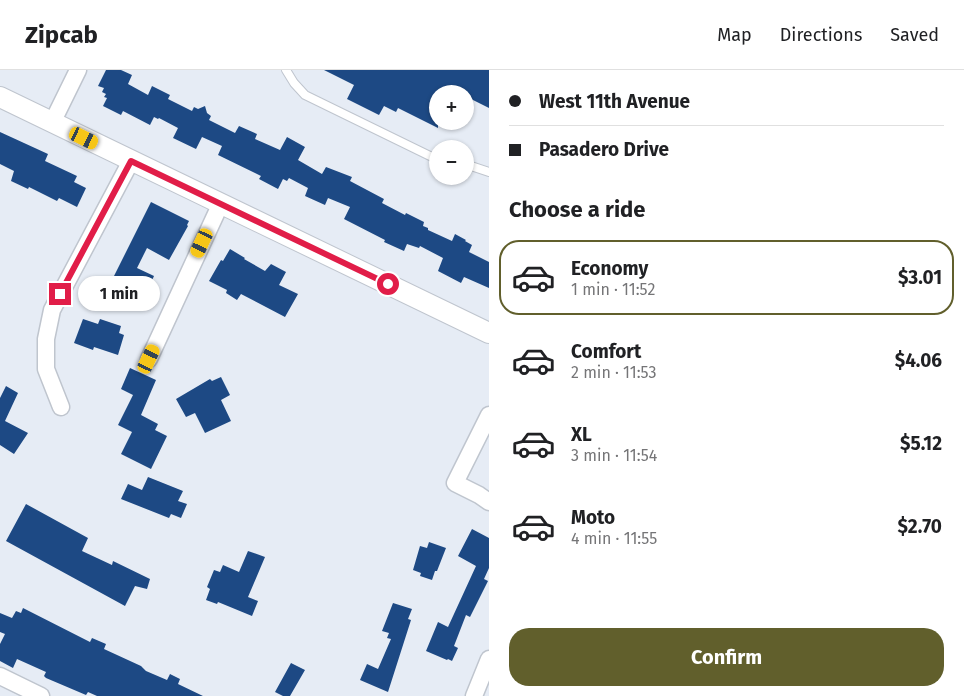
<!DOCTYPE html>
<meta charset="utf-8">
<style>
:root{--surface:#fff;--page:#f6f6f6;--text:#202124;--muted:#757577;--line:#e0e0e0;--accent:#615f2c}
body{margin:0;font-family:"Fira Sans",sans-serif;background:var(--page);color:var(--text);height:100vh;display:flex;flex-direction:column;font-size:19px;white-space:nowrap}
*{box-sizing:border-box;margin:0}
p{font-size:16px;color:var(--muted)}
.icon{flex:none;width:28px;height:28px;fill:none;stroke:currentColor;stroke-width:2;stroke-linecap:round;stroke-linejoin:round}
.map{position:relative;flex:1;overflow:hidden}
.panel{display:flex;flex-direction:column;background:var(--surface);width:475px}
.panel>*{flex:none}
.hud{display:grid;align-content:center;height:110px;padding:0 20px;background:var(--surface)}
.tools{position:absolute;left:429px;top:15px;display:grid;gap:10px}
.tools a{display:grid;place-items:center;width:45px;height:45px;border-radius:50%;background:var(--surface);box-shadow:0 1px 4px #0004;font-size:25px}
.end{position:absolute;width:22px;height:22px;margin:-11px;border:6px solid #e11d48;background:#fff;box-shadow:0 0 0 2px #fff}
.from{border-radius:50%}
.bubble{position:absolute;height:35px;border-radius:18px;background:var(--surface);box-shadow:0 1px 4px #0004;font-size:16px;font-weight:700;line-height:35px;text-align:center}
.car{position:absolute;width:15px;height:30px;margin:-15px -8px;border-radius:6px;box-shadow:0 0 4px 1px #0007;background:linear-gradient(#f5c518 24%,#345 0 40%,#f5c518 0 76%,#345 0 86%,#f5c518 0)}
.hud b{display:flex;align-items:center;gap:18px;height:48px;font-size:19px}
.hud b+b{border-top:1px solid var(--line)}
.hud i{width:12px;height:12px;background:var(--text)}
ul{padding:0;list-style:none}
li{display:flex;align-items:center;gap:15px;height:75px;margin:0 10px 8px;padding:0 10px;border:2px solid transparent;border-radius:20px}
li div{flex:1}
li b{display:block;font-size:19px}
li em{font-style:normal;font-weight:700}
li.current{border-color:var(--accent)}
li>.icon{width:45px;height:45px;stroke-width:1.5}
h2{padding:0 20px;font-size:22px;line-height:60px}
.primary-button{display:flex;gap:10px;margin-top:auto;padding:10px 20px}
.primary-button a{flex:1;height:58px;border-radius:20px;background:var(--accent);color:#fff;font-size:20px;font-weight:700;line-height:58px;text-align:center}
header{display:flex;align-items:center;gap:30px;box-sizing:border-box;height:70px;padding:0 25px;background:var(--surface);border-bottom:1px solid var(--line)}
header strong{font-size:24px}
nav{display:flex;gap:28px;margin-inline-start:auto;font-size:18px}
main{display:flex;flex:1;min-height:0}
.map>svg:first-child{display:block}
.building{fill:#1d4984}
.lines{fill:none;stroke-linecap:round;stroke-linejoin:round}
.service-casing{stroke:#bfc5ce;stroke-width:10}
.minor-casing{stroke:#bfc5ce;stroke-width:19}
.tertiary-casing{stroke:#bfc5ce;stroke-width:22}
.service{stroke:#fff;stroke-width:8}
.minor{stroke:#fff;stroke-width:16}
.tertiary{stroke:#fff;stroke-width:20}
.route{stroke:#e11d48;stroke-width:6}
</style>
<header>
<strong>Zipcab</strong>
<nav><a>Map</a><a>Directions</a><a>Saved</a></nav>
</header>
<main>
<div class="map">
<svg width="489" height="626" viewBox="0 0 489 626">
<rect width="100%" height="100%" fill="#e6ecf5"/>
<path class="building" d="M 106,0 L 121,0 L 132,5 L 128,14 L 148,25 L 152,16 L 170,25 L 168,29 L 192,41 L 194,37 L 198,39 L 205,36 L 207,43 L 211,46 L 209,50 L 235,63 L 239,56 L 257,64 L 255,69 L 280,80 L 287,67 L 305,77 L 298,90 L 322,104 L 326,97 L 352,107 L 350,111 L 384,129 L 382,133 L 405,145 L 406,143 L 424,152 L 423,156 L 428,158 L 428,160 L 452,171 L 455,164 L 466,170 L 465,171 L 472,175 L 469,182 L 489,192 L 489,218 L 464,207 L 461,213 L 438,201 L 443,188 L 420,176 L 419,178 L 407,174 L 404,181 L 384,172 L 385,170 L 344,149 L 350,137 L 328,128 L 325,135 L 305,126 L 308,118 L 289,108 L 287,111 L 283,109 L 278,119 L 259,109 L 261,106 L 218,85 L 222,76 L 202,67 L 196,79 L 173,68 L 178,58 L 159,48 L 158,49 L 154,47 L 150,55 L 123,41 L 121,45 L 103,36 L 107,28 L 104,27 L 106,24 L 102,22 L 104,18 L 98,16 Z
M 324,0 L 489,0 L 489,38 L 465,26 L 465,24 L 438,24 L 438,58 L 398,38 L 396,42 L 384,36 L 379,45 L 347,29 L 354,15 Z
M 0,62 L 48,84 L 45,91 L 77,106 L 74,112 L 86,118 L 77,137 L 59,128 L 57,131 L 29,117 L 28,119 L 11,111 L 14,101 L 0,94 Z
M 151,132 L 189,151 L 187,155 L 188,156 L 169,190 L 147,178 L 137,198 L 154,206 L 149,217 L 158,221 L 152,234 L 143,229 L 137,241 L 114,228 L 122,210 L 114,206 Z
M 230,179 L 245,188 L 244,189 L 265,201 L 271,194 L 286,202 L 279,215 L 298,224 L 285,247 L 241,224 L 237,230 L 226,223 L 227,220 L 209,211 L 221,190 L 223,191 Z
M 83,249 L 98,254 L 100,249 L 121,256 L 119,263 L 124,265 L 118,285 L 94,277 L 93,280 L 74,273 Z
M 130,298 L 156,310 L 141,345 L 158,354 L 155,360 L 167,366 L 151,399 L 121,384 L 132,362 L 118,355 L 133,325 L 121,319 Z
M 221,307 L 230,325 L 221,330 L 231,351 L 205,363 L 195,343 L 186,347 L 176,329 L 210,309 L 212,311 Z
M 6,316 L 18,323 L 5,351 L 28,363 L 14,384 L 0,375 L 0,328 Z
M 148,407 L 183,421 L 178,431 L 187,434 L 181,448 L 171,444 L 169,448 L 121,429 L 128,414 L 142,420 Z
M 26,434 L 88,468 L 82,481 L 112,495 L 113,491 L 150,509 L 147,519 L 135,516 L 125,536 L 6,471 Z
M 472,459 L 489,468 L 489,498 L 484,509 L 488,511 L 470,547 L 466,545 L 454,576 L 458,578 L 452,591 L 448,589 L 447,590 L 426,581 L 438,552 L 448,557 L 476,496 L 458,486 Z
M 429,472 L 446,478 L 437,501 L 435,501 L 432,510 L 420,506 L 421,503 L 413,500 L 420,476 L 427,478 Z
M 248,481 L 265,487 L 248,527 L 258,531 L 252,546 L 218,532 L 217,534 L 206,530 L 210,519 L 207,517 L 214,500 L 220,502 L 223,495 L 239,502 Z
M 393,533 L 412,539 L 408,549 L 411,550 L 388,622 L 360,610 L 367,594 L 378,599 L 391,569 L 387,568 L 389,563 L 382,561 Z
M 23,538 L 90,572 L 92,568 L 106,574 L 104,579 L 141,596 L 146,601 L 167,610 L 170,604 L 180,609 L 178,614 L 203,626 L 97,626 L 88,622 L 86,625 L 46,608 L 44,606 L 46,602 L 17,589 L 13,598 L 0,591 L 0,574 L 5,564 L 0,562 L 0,543 L 12,548 L 16,541 L 21,543 Z
M 291,593 L 305,600 L 290,626 L 283,626 L 275,622 Z"/>
<g class="lines">
<defs>
<path id="service" d="M 286,0 L 294,13 L 305,25 L 430,86 L 438,87
M 465,94 L 489,102"/>
<path id="minor" d="M 52,53 L 78,0
M 149,289 L 221,133
M 61,337 L 46,299 L 46,269 L 52,240 L 131,91
M 489,345 L 455,413 L 479,425 L 489,432
M 0,606 L 41,626
M 474,626 L 489,589"/>
<path id="tertiary" d="M 0,27 L 489,263"/>
</defs>
<use href="#service" class="service-casing"/>
<use href="#minor" class="minor-casing"/>
<use href="#tertiary" class="tertiary-casing"/>
<use href="#service" class="service"/>
<use href="#minor" class="minor"/>
<use href="#tertiary" class="tertiary"/>
</g>
<g class="lines">
<path class="route" d="M 60,224 L 131,91 L 388,214"/>
</g>
</svg>
<div class="tools">
<a>+</a>
<a>−</a>
</div>
<i class="end from" style="left:388px;top:214px"></i>
<i class="end" style="left:60px;top:224px"></i>
<div class="bubble" style="left:78px;top:206px;width:82px">1 min</div>
<i class="car" style="left:84px;top:68px;rotate:116deg"></i>
<i class="car" style="left:202px;top:173px;rotate:205deg"></i>
<i class="car" style="left:149px;top:289px;rotate:25deg"></i>
</div>
<section class="panel">
<div class="hud">
<b><i class="from"></i>West 11th Avenue</b>
<b><i></i>Pasadero Drive</b>
</div>
<h2>Choose a ride</h2>
<ul>
<li class="current"><svg class="icon" aria-label="car" viewBox="0 0 24 24"><path d="M5 17H2v-5l4-1 3-4h7l3 4 3 1v5h-3M9 17h6M6 11h13"/><circle cx="7" cy="17" r="2"/><circle cx="17" cy="17" r="2"/></svg><div><b>Economy</b><p>1 min · 11:52</p></div><em>$3.01</em></li>
<li><svg class="icon" aria-label="car" viewBox="0 0 24 24"><path d="M5 17H2v-5l4-1 3-4h7l3 4 3 1v5h-3M9 17h6M6 11h13"/><circle cx="7" cy="17" r="2"/><circle cx="17" cy="17" r="2"/></svg><div><b>Comfort</b><p>2 min · 11:53</p></div><em>$4.06</em></li>
<li><svg class="icon" aria-label="car" viewBox="0 0 24 24"><path d="M5 17H2v-5l4-1 3-4h7l3 4 3 1v5h-3M9 17h6M6 11h13"/><circle cx="7" cy="17" r="2"/><circle cx="17" cy="17" r="2"/></svg><div><b>XL</b><p>3 min · 11:54</p></div><em>$5.12</em></li>
<li><svg class="icon" aria-label="car" viewBox="0 0 24 24"><path d="M5 17H2v-5l4-1 3-4h7l3 4 3 1v5h-3M9 17h6M6 11h13"/><circle cx="7" cy="17" r="2"/><circle cx="17" cy="17" r="2"/></svg><div><b>Moto</b><p>4 min · 11:55</p></div><em>$2.70</em></li>
</ul>
<div class="primary-button"><a>Confirm</a></div>
</section>
</main>
